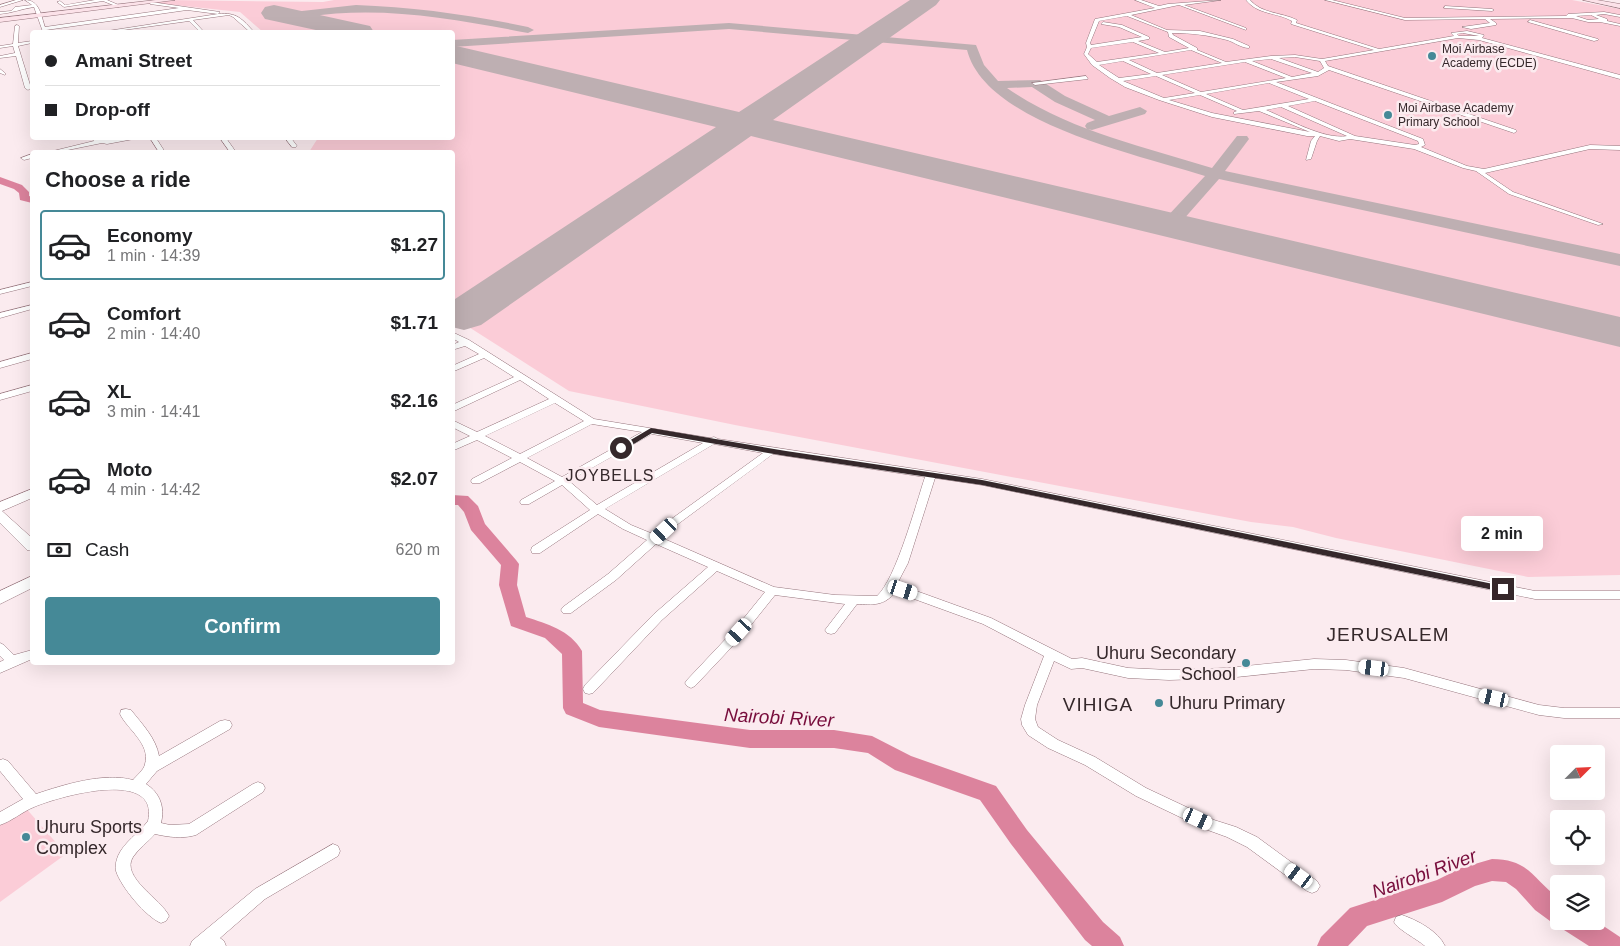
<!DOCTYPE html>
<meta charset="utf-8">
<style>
:root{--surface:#fff;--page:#f2f2f2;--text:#202124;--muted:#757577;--line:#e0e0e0;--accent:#458997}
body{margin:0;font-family:Helvetica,sans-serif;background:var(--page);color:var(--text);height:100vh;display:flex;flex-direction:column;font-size:19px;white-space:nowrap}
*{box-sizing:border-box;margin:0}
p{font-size:16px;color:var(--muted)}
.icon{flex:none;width:28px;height:28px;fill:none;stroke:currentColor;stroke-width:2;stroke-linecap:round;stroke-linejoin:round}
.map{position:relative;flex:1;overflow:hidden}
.sheet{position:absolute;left:30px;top:150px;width:425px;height:515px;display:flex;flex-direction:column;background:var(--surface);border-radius:5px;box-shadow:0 5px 20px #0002}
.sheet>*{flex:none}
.guide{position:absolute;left:30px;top:30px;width:425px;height:110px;border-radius:5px;box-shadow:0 5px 20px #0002;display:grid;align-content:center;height:110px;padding:0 15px;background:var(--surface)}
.needle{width:32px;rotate:66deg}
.tools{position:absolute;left:1550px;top:745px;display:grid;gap:10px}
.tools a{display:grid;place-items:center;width:55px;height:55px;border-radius:5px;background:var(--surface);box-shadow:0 5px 20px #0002;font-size:25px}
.end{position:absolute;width:22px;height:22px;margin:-11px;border:6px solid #35282b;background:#fff;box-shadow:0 0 0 2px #fff}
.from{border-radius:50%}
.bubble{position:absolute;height:35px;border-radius:5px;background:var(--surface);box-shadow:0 5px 20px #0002;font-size:16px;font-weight:600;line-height:35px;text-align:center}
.car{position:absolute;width:15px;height:30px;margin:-15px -8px;border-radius:6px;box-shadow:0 0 4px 1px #0007;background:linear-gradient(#fff 24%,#345 0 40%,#fff 0 76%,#345 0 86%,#fff 0)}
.guide b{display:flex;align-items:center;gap:18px;height:48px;font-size:19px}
.guide b+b{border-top:1px solid var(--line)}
.guide i{width:12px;height:12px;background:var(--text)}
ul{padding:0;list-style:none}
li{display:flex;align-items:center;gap:15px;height:70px;margin:0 10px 8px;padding:0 5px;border:2px solid transparent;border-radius:5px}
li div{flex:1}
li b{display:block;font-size:19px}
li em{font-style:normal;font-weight:600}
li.active{border-color:var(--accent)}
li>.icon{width:45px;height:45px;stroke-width:1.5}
h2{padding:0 15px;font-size:22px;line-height:60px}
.pay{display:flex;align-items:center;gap:12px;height:55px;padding:0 15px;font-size:19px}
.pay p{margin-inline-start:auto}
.cta{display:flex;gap:10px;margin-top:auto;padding:10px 15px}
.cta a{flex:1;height:58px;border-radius:5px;background:var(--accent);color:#fff;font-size:20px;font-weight:600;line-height:58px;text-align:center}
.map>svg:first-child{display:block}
.green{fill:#fbccd7}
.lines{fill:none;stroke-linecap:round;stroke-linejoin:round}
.river{fill:#dc839d;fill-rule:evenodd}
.taxiway{fill:#beafb2;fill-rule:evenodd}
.runway{fill:#beafb2;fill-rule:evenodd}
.minor-casing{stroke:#96757d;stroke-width:1}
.tertiary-casing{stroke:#96757d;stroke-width:1}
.secondary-casing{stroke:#96757d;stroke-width:1}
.minor{fill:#fff;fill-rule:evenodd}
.tertiary{fill:#fff;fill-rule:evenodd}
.secondary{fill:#fce2e9;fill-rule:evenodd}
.route{fill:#35282b}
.poi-dot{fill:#458997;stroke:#fbebef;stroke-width:2}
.labels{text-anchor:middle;stroke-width:5;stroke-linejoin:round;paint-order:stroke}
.far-poi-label{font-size:12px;fill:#35282b;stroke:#fbebef;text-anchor:start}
.neighbourhood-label{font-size:16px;letter-spacing:1px;fill:#35282b;stroke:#fbebef}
.near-poi-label{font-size:18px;fill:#35282b;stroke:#fbebef;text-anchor:start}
.near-neighbourhood-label{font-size:19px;letter-spacing:1px;fill:#35282b;stroke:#fbebef}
.near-water-label{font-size:19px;font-style:italic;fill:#780d3c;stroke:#fbebef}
</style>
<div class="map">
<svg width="1620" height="946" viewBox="0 0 1620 946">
<rect width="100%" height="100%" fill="#fbebef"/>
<path class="green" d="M 165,0 L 323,2 L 334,0 L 1572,0 L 1620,9 L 1620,575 L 1528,577 L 1336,538 L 1293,527 L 1251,522 L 735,425 L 569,391 L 453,317 L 452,152 L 309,152 L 318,138 L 452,138 L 452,32 L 263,32 L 240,12 L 156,3 Z
M 24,806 L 66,854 L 0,902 L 0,821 Z"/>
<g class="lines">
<path class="river" d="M 0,177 L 22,185 L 29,192 L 29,196 L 32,197 L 32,203 L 20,200 L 19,193 L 14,189 L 0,184 Z
M 452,495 L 468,496 L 478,506 L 485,524 L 516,560 L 519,564 L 517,585 L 526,617 C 547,624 570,630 582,651 L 583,703 L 600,710 L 750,730 L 834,730 L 872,736 L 911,756 L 996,786 L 1027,830 L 1103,922 L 1120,937 L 1124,946 L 1092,946 L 1085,940 L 1011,844 L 980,800 L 895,770 L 868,753 L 834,748 L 750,748 L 599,727 L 566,714 L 563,708 L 562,654 L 545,638 L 511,626 L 499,585 L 501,565 L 471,530 L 464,512 L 458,505 L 452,505 Z
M 1492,859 C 1530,859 1533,880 1559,898 L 1559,921 L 1596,921 L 1620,937 L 1620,946 L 1589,946 L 1564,930 L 1562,924 L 1559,925 L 1550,921 L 1535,910 L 1516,889 L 1506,882 L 1492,881 L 1475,886 L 1442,902 L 1367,926 L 1348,946 L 1317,946 L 1321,937 L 1350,908 L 1437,880 L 1461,868 Z"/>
<path class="taxiway" d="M 356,5 C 414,7 471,15 528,27 L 534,30 L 528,33 C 455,19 381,5 306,17 L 309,20 L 304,23 L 295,18 L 298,12 L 302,11 Z
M 729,23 L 976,45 L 984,65 L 998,81 L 1040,80 L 1065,96 L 1109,116 L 1140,107 L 1147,111 L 1145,114 L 1092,130 L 1087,129 L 1085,126 L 1087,123 L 1095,120 L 1055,102 L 1032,87 L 1007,88 C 1069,131 1142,146 1212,168 L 1237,136 L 1247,136 L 1249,139 L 1225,171 L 1620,254 L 1620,266 L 1219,179 L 1175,229 L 1169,230 L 1163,229 L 1160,225 L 1163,221 L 1205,176 C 1140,155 986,124 967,50 L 729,29 L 452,47 L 452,40 Z"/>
<path class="runway" d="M 910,0 L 940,0 L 936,5 L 773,120 L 1620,317 L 1620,347 L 751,136 L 481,325 L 464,330 L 452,327 L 452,301 L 716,127 L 452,63 L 452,45 L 739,112 Z
M 274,5 L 370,26 L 374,32 L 325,32 L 265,19 L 261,13 L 265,7 Z"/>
<defs>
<path id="minor" d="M 16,0 L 23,0 L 0,7 L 0,5 Z
M 25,0 C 40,0 41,16 45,27 L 179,8 L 150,4 L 151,2 L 220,12 L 218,14 C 237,12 242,19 254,32 L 250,32 L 233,17 L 229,15 L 193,20 L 204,32 L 200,32 L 189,21 L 109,32 L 101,32 L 218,14 L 187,10 L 46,30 L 47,32 L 43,32 L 34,7 C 21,9 12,13 0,14 L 0,12 L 11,11 L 15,7 L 32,5 Z
M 95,0 L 107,0 L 121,6 L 118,7 L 103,1 L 64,7 L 57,2 L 60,1 L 65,5 Z
M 1135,0 L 1141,0 L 1159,6 L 1168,4 L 1221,0 L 1184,5 L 1246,28 L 1246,30 L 1179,5 L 1131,15 L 1167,30 L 1200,31 L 1233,39 L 1249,46 L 1249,48 C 1241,48 1234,42 1227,40 C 1207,35 1192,33 1172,33 L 1173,35 L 1197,48 L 1197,50 L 1226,62 L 1271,56 L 1295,55 L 1322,59 L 1374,50 L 1291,24 L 1292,21 C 1276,12 1258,15 1246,0 L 1250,0 C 1262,14 1281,12 1297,20 L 1296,23 L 1379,49 L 1454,36 L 1451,33 L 1467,31 L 1484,35 L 1482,38 L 1620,75 L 1620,79 L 1479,40 L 1458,38 L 1325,61 L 1328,66 L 1516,130 L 1517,131 L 1514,133 L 1329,70 L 1318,76 L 1276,82 L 1423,139 L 1425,145 L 1421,147 L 1467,166 L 1484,169 L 1590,145 L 1620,146 L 1620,150 L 1590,149 L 1485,173 L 1513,192 L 1603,224 L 1598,225 L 1509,194 L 1476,171 L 1463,168 L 1414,149 L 1350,139 L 1339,141 L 1320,136 L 1317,141 L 1311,159 L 1306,160 L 1311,141 L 1315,136 L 1307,136 L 1212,117 L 1159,100 L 1125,87 L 1110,78 L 1092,65 L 1084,54 L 1087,47 L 1086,43 L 1095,19 L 1155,8 ZM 1127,16 L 1168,32 L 1169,37 L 1189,48 L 1165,52 L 1138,41 L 1149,39 L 1149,37 L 1122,25 L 1103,22 L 1101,24 L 1119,27 L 1142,37 L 1091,45 L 1090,43 L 1099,21 ZM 1463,33 L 1479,36 L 1459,36 L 1457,34 ZM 1133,42 L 1159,53 L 1097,62 L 1088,54 L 1091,48 ZM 1191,50 L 1222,63 L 1157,73 L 1129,60 ZM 1295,57 L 1320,61 L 1324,68 L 1318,72 L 1279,58 ZM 1271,59 L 1312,73 L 1292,77 L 1252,61 ZM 1123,61 L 1151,74 L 1119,78 L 1099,65 ZM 1245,62 L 1286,78 L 1201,92 L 1162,75 ZM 1156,76 L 1195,93 L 1164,98 L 1123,81 ZM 1269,83 L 1309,99 L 1243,110 L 1206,94 ZM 1200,95 L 1237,111 L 1234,112 L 1234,114 L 1259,111 L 1310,132 L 1212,113 L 1169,100 ZM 1315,101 L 1418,141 L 1419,144 L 1415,145 L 1355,136 L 1288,106 ZM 1281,107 L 1347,136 C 1324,140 1288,119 1266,110 Z
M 1325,0 L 1332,0 L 1405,18 L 1566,16 L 1568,14 L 1604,12 L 1620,15 L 1620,17 L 1604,14 L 1596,15 L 1607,19 L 1607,21 L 1620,24 L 1620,26 L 1600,22 L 1588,22 L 1572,18 L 1490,19 L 1496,23 L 1496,25 L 1471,29 L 1462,27 L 1490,23 L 1485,19 L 1405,20 ZM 1591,15 L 1599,19 L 1588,20 L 1576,16 Z
M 1445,6 L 1492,9 L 1494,10 L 1492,11 L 1444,8 Z
M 1530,20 L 1598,39 L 1598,40 L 1594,41 L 1528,22 Z
M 17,25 L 19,26 L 18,43 L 32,41 L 32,43 L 18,46 L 31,88 L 28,90 L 25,88 L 16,56 L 0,58 L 0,56 L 15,53 L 13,46 L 0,48 L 0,46 L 13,44 L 15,26 Z
M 0,69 L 5,73 L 5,75 L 0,73 Z
M 1086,76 L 1088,79 L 1035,85 L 1032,83 Z
M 96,138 C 111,141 125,136 139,138 L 107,144 L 102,143 L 58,152 L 49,152 L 94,141 L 93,140 Z
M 150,138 L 156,138 L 165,152 L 159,152 Z
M 220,138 L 226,138 L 236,152 L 230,152 Z
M 285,138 L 291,138 L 297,146 L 296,147 L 292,147 Z
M 32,154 L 32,158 L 24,160 L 21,158 Z
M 32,282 L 32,286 L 0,294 L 0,290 Z
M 32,305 L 32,309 L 0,318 L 0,313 Z
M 452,332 L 469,340 L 594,419 L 710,438 L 714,437 L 718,439 L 982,479 L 1535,591 L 1620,591 L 1620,599 L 1535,599 L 982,485 L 935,478 L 908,563 L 897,584 L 991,618 L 1072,659 L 1082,658 L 1128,668 L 1169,670 L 1227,668 L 1314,659 L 1346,660 L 1404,668 L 1539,705 L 1564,708 L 1620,708 L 1620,718 L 1564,718 L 1539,715 L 1404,678 L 1346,670 L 1314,669 L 1227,678 L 1169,680 L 1128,678 L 1082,668 L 1071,669 L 1054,661 L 1037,705 L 1035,719 L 1038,727 L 1058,740 L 1095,757 L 1146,788 L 1214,820 L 1236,827 L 1257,837 L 1317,881 L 1320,886 L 1317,891 L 1312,893 L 1307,891 L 1247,847 L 1227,837 L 1205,829 L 1136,796 L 1085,765 L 1048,748 L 1028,735 L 1022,725 L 1021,719 L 1025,705 L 1044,656 L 983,624 L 895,592 C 885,606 872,605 857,604 L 835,633 L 831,634 L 827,633 L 825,630 L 845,604 L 775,595 L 743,635 L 695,686 L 691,688 L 687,686 L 685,683 L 687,680 L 735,629 L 765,592 L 717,571 L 662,620 L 593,693 L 589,694 L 585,693 L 583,689 L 585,685 L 654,614 L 708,567 L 656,544 L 616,580 L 571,613 L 563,613 L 561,610 L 563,607 L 608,574 L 647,540 L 623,529 L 598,514 L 540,553 L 532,553 L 531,550 L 532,547 L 590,510 L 562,485 L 529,504 L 521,504 L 520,502 L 521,500 L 555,481 L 520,462 L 480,483 L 472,483 L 471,481 L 472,479 L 512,458 L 477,440 L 452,451 L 452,444 L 470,436 L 452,427 L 452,420 L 477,432 L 549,399 L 520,380 L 452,412 L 452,405 L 514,377 L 484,358 L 452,372 L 452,366 L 479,354 L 465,346 L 452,350 L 452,345 L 459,342 L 452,338 ZM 555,403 L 584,421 L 520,454 L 485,436 ZM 592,424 L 642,432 L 562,477 L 527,458 ZM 652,434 L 703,443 L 597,505 L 569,481 ZM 714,444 L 763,453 L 670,520 L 653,534 L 631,525 L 605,509 ZM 773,454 L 925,477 C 916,504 896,579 877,596 L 835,595 L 774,587 L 662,538 L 678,524 Z
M 32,353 L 32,359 L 0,368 L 0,362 Z
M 32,385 L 32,391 L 0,400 L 0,394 Z
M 0,643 L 4,645 L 14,655 L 32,650 L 32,659 L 0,673 L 0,662 L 4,660 L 0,656 Z
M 126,709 L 131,710 C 142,724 156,738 159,756 L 220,721 L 225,720 L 230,721 L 232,725 L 230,729 L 157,771 L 146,784 C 160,793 165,807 161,823 L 170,825 L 189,824 L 253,784 L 258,782 L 263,784 L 265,788 L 263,792 L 196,835 C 183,839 168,837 155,834 C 148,842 139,848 133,857 C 120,877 162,900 169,916 L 166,921 L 161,923 C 146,917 121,887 116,871 C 115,866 116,861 118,856 C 124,842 139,833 148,821 C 160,767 57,797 34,807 C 22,812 12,821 0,825 L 0,812 L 23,799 L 0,771 L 0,760 L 3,759 L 8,761 L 36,794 C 63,785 104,772 133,780 C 136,776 144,770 145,764 C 151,744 127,729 120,714 L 121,710 Z
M 333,844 L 338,846 L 340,851 L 338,856 L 265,899 L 220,938 L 224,941 L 226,946 L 190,946 L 192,941 L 255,889 Z
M 1402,915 C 1417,920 1438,931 1445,946 L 1425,946 C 1417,939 1397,929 1394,922 L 1396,917 Z"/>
<path id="tertiary" d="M 32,489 L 32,498 L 2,511 L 32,538 L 32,551 L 27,550 L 0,523 L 0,502 Z
M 32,576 L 32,588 L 0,604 L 0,591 Z"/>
<path id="secondary" d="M 156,0 L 175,0 L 0,22 L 0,18 Z
M 1583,0 L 1597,0 L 1620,4 L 1620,8 Z"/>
</defs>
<use href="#minor" class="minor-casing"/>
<use href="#tertiary" class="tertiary-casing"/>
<use href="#secondary" class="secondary-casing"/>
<use href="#minor" class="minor"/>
<use href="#tertiary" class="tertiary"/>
<use href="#secondary" class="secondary"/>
</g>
<path class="route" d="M 651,428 L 786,451 L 982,480 L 1503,586 L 1508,589 L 1503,592 L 982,485 L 786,456 L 652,433 L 624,450 L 617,448 Z"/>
<g class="poi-dot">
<circle cx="1432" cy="56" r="5"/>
<circle cx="1388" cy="115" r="5"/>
<circle cx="1246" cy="663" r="5"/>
<circle cx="1159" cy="703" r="5"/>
<circle cx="26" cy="837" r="5"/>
</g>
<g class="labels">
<g class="far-poi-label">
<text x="1442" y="53">Moi Airbase<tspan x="1442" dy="14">Academy (ECDE)</tspan></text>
<text x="1398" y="112">Moi Airbase Academy<tspan x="1398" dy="14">Primary School</tspan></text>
</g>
<g class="neighbourhood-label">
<text x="610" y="481">JOYBELLS</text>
</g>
<g class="near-poi-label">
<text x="1236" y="659" text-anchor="end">Uhuru Secondary<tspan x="1236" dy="21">School</tspan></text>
<text x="1169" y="709">Uhuru Primary</text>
<text x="36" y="833">Uhuru Sports<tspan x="36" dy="21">Complex</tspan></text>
</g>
<g class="near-neighbourhood-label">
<text x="1388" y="641">JERUSALEM</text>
<text x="1098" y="711">VIHIGA</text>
</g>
<g class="near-water-label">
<text transform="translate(779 717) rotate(3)" y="7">Nairobi River</text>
<text transform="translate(1424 873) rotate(-20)" y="7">Nairobi River</text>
</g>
</g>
</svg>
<div class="tools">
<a><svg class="needle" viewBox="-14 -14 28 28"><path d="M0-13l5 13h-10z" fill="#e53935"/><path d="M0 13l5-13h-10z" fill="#757577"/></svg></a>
<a><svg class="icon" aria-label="locate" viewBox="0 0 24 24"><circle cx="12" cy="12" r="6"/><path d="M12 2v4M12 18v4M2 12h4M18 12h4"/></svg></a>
<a><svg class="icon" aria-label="layers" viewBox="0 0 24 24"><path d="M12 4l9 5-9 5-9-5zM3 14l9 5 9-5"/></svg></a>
</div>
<i class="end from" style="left:621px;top:448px"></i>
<i class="end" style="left:1503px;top:589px"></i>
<div class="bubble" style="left:1461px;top:516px;width:82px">2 min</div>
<i class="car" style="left:664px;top:531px;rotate:227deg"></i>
<i class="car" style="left:903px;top:590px;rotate:108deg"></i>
<i class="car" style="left:739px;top:632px;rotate:222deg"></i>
<i class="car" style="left:1374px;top:668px;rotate:277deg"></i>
<i class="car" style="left:1494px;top:698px;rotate:283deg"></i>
<i class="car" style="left:1198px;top:819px;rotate:115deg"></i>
<i class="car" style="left:1299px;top:876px;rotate:306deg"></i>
<div class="guide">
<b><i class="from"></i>Amani Street</b>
<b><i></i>Drop-off</b>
</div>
<section class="sheet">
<h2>Choose a ride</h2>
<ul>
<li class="active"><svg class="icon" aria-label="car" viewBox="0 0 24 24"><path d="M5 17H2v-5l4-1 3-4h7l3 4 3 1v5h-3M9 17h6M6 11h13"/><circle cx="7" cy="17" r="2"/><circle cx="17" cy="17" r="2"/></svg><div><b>Economy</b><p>1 min · 14:39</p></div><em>$1.27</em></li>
<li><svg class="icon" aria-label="car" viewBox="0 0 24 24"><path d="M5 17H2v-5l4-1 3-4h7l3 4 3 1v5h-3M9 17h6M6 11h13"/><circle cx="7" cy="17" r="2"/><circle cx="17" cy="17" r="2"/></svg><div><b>Comfort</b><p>2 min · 14:40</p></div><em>$1.71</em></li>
<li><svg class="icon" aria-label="car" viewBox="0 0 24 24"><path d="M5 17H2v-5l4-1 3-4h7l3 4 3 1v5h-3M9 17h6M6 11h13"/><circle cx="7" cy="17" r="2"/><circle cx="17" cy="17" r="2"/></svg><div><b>XL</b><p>3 min · 14:41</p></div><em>$2.16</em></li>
<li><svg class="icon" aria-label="car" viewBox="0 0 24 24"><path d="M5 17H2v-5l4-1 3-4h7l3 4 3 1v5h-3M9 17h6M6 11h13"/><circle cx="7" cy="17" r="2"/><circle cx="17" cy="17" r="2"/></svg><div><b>Moto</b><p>4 min · 14:42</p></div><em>$2.07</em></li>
</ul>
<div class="pay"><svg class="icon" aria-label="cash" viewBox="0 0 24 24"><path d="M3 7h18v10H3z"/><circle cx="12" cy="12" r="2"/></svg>Cash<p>620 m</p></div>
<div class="cta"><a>Confirm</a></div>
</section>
</div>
